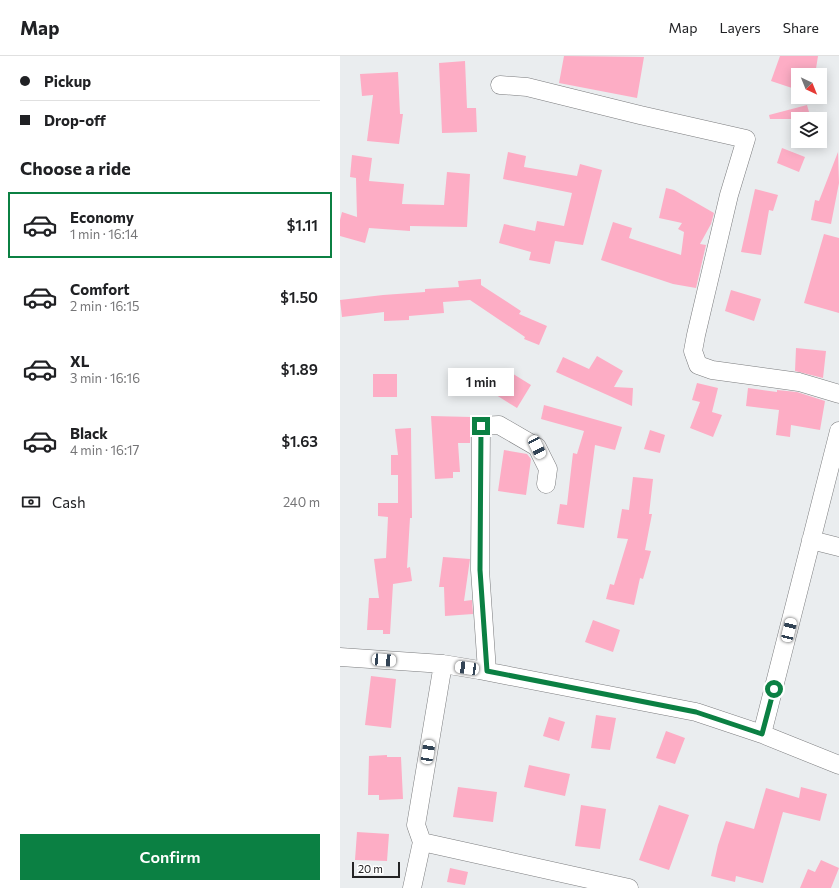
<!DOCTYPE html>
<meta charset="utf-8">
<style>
:root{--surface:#fff;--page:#f2f2f2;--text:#202124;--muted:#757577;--line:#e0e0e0;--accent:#0b8043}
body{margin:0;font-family:Commissioner,sans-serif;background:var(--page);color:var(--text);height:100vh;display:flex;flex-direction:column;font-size:15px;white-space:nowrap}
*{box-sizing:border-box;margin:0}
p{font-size:13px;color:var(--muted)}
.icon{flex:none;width:22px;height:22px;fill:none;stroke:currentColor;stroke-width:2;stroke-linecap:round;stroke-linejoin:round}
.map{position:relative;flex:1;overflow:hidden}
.drawer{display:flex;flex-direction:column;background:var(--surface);width:340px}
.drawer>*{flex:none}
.guide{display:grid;align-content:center;height:88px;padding:0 20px;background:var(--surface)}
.needle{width:26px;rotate:137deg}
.fabs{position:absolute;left:451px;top:12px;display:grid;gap:8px}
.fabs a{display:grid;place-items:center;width:36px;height:36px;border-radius:0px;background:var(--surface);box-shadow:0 2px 10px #0003;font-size:20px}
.scale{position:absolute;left:12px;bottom:10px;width:48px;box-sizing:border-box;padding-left:4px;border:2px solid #242425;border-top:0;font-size:11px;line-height:14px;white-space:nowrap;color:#242425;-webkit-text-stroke:3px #fff;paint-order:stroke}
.end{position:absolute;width:18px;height:18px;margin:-9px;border:5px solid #0b8043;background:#fff;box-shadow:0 0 0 2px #fff}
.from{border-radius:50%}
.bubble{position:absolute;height:28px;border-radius:0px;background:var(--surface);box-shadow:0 2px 10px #0003;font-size:13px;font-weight:600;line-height:28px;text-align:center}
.car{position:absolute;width:12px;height:24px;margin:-12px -6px;border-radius:5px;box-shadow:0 0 3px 1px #0007;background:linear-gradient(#fff 24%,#345 0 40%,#fff 0 76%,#345 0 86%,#fff 0)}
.guide b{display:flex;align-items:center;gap:14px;height:38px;font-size:15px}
.guide b+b{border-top:1px solid var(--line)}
.guide i{width:10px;height:10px;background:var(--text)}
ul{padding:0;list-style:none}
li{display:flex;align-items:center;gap:12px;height:66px;margin:0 8px 6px;padding:0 12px;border:2px solid transparent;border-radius:0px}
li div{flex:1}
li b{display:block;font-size:15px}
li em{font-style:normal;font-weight:600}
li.current{border-color:var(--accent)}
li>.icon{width:36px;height:36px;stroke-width:1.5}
h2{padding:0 20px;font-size:18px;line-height:48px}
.pay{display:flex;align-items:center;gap:10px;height:44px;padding:0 20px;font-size:15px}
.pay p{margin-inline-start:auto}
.cta{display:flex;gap:8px;margin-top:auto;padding:8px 20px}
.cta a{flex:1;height:46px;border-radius:0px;background:var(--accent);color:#fff;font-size:16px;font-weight:600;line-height:46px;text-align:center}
header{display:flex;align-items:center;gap:24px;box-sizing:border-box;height:56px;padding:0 20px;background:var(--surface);border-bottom:1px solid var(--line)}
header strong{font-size:19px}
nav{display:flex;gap:22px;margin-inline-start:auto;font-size:14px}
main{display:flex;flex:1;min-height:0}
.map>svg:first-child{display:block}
.building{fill:#fdadc5}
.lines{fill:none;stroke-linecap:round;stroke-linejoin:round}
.minor-casing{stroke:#7b7c7e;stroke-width:19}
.minor{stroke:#fff;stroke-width:18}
.route{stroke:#0b8043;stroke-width:5}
</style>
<header>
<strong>Map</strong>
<nav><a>Map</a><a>Layers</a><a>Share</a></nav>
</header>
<main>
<section class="drawer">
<div class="guide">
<b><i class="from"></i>Pickup</b>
<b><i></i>Drop-off</b>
</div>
<h2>Choose a ride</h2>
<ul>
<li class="current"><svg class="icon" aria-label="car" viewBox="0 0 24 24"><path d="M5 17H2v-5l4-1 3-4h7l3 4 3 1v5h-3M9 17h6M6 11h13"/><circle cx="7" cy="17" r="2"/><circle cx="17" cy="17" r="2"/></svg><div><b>Economy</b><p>1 min · 16:14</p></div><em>$1.11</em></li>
<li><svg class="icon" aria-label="car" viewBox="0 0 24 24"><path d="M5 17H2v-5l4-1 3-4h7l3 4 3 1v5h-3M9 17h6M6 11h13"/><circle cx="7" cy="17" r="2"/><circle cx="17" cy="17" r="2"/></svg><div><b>Comfort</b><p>2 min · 16:15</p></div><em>$1.50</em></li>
<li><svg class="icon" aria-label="car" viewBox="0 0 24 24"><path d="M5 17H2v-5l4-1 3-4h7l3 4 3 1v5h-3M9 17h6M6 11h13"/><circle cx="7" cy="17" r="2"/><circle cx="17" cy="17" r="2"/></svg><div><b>XL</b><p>3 min · 16:16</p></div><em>$1.89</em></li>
<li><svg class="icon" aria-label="car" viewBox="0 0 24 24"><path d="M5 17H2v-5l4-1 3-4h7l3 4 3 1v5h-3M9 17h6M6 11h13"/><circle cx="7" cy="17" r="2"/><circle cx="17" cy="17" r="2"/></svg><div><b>Black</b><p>4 min · 16:17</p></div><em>$1.63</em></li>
</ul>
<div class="pay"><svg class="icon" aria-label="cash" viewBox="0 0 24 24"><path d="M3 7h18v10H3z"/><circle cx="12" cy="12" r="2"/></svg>Cash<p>240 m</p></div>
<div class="cta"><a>Confirm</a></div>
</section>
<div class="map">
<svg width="499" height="832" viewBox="0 0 499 832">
<rect width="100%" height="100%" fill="#eaedef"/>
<path class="building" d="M 224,0 L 304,1 L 297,42 L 219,27 Z
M 440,0 L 478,0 L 475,19 L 458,19 L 458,34 L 431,25 Z
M 125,5 L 127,52 L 136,52 L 137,76 L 102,77 L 99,7 Z
M 58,16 L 60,58 L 63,58 L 59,88 L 27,85 L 33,39 L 22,40 L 20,18 Z
M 467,49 L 471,63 L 430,63 L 429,59 Z
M 442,92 L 465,101 L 459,116 L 437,107 Z
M 168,96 L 186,100 L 184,111 L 237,120 L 240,108 L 262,114 L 243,189 L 215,185 L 210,208 L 189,204 L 191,196 L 159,187 L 164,168 L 195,175 L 197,165 L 224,170 L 232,137 L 163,123 Z
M 498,96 L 499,127 L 491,168 L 471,164 L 475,144 L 479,145 Z
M 12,99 L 32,102 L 29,125 L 64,128 L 62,148 L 104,149 L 107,116 L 130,118 L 127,171 L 70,170 L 70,175 L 29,172 L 25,187 L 0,180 L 0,164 L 2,156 L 17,161 L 16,122 L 10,121 Z
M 326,132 L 334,134 L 374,157 L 371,168 L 360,188 L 366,189 L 356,232 L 333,228 L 261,204 L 273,166 L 292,172 L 289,182 L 341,199 L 344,176 L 338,173 L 342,167 L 319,162 Z
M 415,133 L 438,139 L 433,155 L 429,154 L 421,199 L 401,196 Z
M 484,178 L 499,182 L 499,257 L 464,247 Z
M 141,223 L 141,229 L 181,255 L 179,258 L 207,270 L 199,289 L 184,283 L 185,281 L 130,244 L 103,246 L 104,257 L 69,260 L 69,264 L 44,265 L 44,256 L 2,261 L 0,244 L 43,239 L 85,236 L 85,233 L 119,231 L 118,225 Z
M 391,234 L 421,243 L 414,265 L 385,255 Z
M 456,292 L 486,295 L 483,322 L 455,315 Z
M 257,300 L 283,315 L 274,331 L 293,332 L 292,350 L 216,316 L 223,301 L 249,313 Z
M 167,314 L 191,329 L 177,352 L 153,337 Z
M 33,318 L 57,318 L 57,341 L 33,341 Z
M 357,327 L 378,332 L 372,356 L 382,359 L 373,381 L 350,372 L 360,346 L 352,344 Z
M 408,332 L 437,336 L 437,334 L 457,336 L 485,345 L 480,374 L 451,369 L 450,381 L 436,379 L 439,354 L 406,350 Z
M 204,349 L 282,371 L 275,394 L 255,389 L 244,472 L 217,468 L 220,448 L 227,449 L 233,397 L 237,398 L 244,375 L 201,363 Z
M 91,360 L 131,361 L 130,387 L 118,387 L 120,416 L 113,416 L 113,422 L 95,423 Z
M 71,372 L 72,462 L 70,462 L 67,512 L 70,511 L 72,525 L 53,528 L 50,578 L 43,578 L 43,574 L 27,574 L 29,542 L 39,542 L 34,503 L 46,502 L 48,461 L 38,460 L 38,447 L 58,447 L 58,419 L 51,419 L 51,399 L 58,399 L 55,373 Z
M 310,374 L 325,379 L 320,397 L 304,393 Z
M 164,394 L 187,398 L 191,403 L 186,439 L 158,435 Z
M 293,421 L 313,423 L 309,458 L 312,458 L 305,494 L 311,495 L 303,523 L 300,522 L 294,549 L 266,543 L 270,528 L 274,529 L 288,483 L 277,482 L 282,453 L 289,454 Z
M 103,501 L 130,503 L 124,545 L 132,544 L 133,558 L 105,560 L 104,531 L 99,531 Z
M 253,564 L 280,574 L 273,596 L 245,586 Z
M 31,620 L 56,623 L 51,672 L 25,669 Z
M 256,659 L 276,662 L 270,694 L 251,692 Z
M 209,661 L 225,666 L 219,685 L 203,680 Z
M 326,675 L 345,682 L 335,708 L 316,702 Z
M 47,699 L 47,701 L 61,701 L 63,743 L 39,744 L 39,739 L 28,739 L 29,700 Z
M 189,709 L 230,718 L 225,740 L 184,731 Z
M 118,731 L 157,736 L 153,766 L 113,761 Z
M 461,731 L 487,738 L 480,765 L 443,756 L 423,827 L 396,820 L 395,826 L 371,820 L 378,789 L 386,765 L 414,773 L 426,732 L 459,742 Z
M 241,749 L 266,753 L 260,793 L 235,790 Z
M 319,749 L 349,759 L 329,814 L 299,804 Z
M 17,776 L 49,778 L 47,805 L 15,804 Z
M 481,804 L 499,812 L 491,832 L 460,832 L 468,813 L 475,816 Z
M 110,812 L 128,816 L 125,829 L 107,826 Z"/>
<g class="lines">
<defs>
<path id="minor" d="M 160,29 L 187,31 L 300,59 L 406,83 L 389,139 L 356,279 L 353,295 L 358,309 L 372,314 L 459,326 L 499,338
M 471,484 L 499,491
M 0,601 L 103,608 L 139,614 L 356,656 L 422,678 L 499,709
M 103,608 L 76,769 L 82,786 L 289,832
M 147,615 L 140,514 L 141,370 L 159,369 L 197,391 L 208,413 L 206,428
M 422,678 L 499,375
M 72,832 L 82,786"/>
</defs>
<use href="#minor" class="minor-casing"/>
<use href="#minor" class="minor"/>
</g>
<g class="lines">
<path class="route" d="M 141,370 L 140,514 L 147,615 L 356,656 L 422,678 L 434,633"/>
</g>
</svg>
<div class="fabs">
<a><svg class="needle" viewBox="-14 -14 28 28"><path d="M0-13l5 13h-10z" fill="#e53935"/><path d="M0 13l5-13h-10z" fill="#757577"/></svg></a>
<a><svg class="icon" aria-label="layers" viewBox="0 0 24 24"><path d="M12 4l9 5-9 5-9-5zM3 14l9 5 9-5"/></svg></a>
</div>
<div class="scale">20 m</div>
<i class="end from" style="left:434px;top:633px"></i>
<i class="end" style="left:141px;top:370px"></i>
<div class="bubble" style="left:108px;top:312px;width:66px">1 min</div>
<i class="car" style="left:197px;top:391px;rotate:154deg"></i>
<i class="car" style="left:449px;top:574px;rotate:14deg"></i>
<i class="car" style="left:44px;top:604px;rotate:94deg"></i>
<i class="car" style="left:127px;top:612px;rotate:278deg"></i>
<i class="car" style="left:88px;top:696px;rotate:9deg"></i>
</div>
</main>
